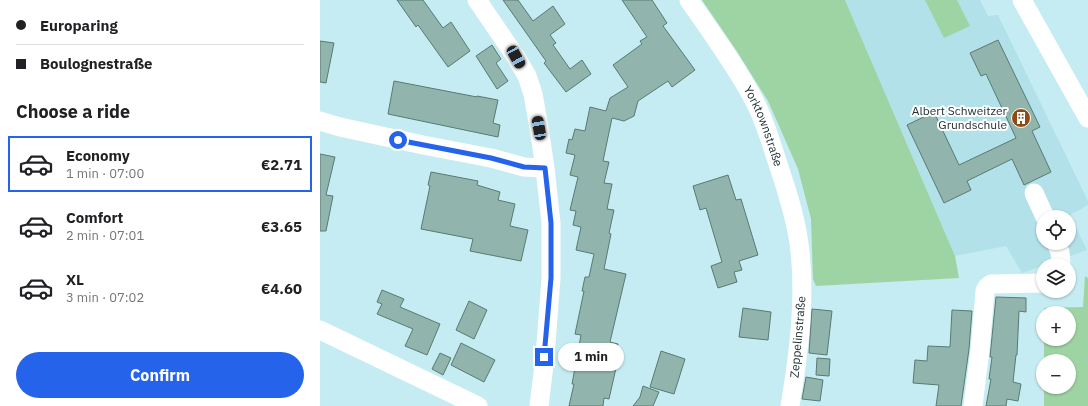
<!DOCTYPE html>
<meta charset="utf-8">
<style>
:root{--surface:#fff;--page:#f2f2f2;--text:#202124;--muted:#757577;--line:#e0e0e0;--accent:#2563eb}
body{margin:0;font-family:"IBM Plex Sans",sans-serif;background:var(--page);color:var(--text);height:100vh;display:flex;flex-direction:column;font-size:15px;white-space:nowrap}
*{box-sizing:border-box;margin:0}
p{font-size:13px;color:var(--muted)}
.icon{flex:none;width:22px;height:22px;fill:none;stroke:currentColor;stroke-width:2;stroke-linecap:round;stroke-linejoin:round}
.map{position:relative;flex:1;overflow:hidden}
.drawer{display:flex;flex-direction:column;background:var(--surface);width:320px}
.drawer>*{flex:none}
.hud{display:grid;align-content:center;height:88px;padding:0 16px;background:var(--surface)}
.tools{position:absolute;left:716px;top:210px;display:grid;gap:8px}
.tools a{display:grid;place-items:center;width:40px;height:40px;border-radius:50%;background:var(--surface);box-shadow:0 1px 3px #0004;font-size:20px}
.end{position:absolute;width:18px;height:18px;margin:-9px;border:5px solid #2563eb;background:#fff;box-shadow:0 0 0 2px #fff}
.from{border-radius:50%}
.bubble{position:absolute;height:28px;border-radius:14px;background:var(--surface);box-shadow:0 1px 3px #0004;font-size:13px;font-weight:800;line-height:28px;text-align:center}
.car{position:absolute;width:12px;height:24px;margin:-12px -6px;border-radius:5px;box-shadow:0 0 3px 1px #0007;background:linear-gradient(#222 24%,#8ab4d8 0 40%,#222 0 76%,#8ab4d8 0 86%,#222 0)}
.hud b{display:flex;align-items:center;gap:14px;height:38px;font-size:15px}
.hud b+b{border-top:1px solid var(--line)}
.hud i{width:10px;height:10px;background:var(--text)}
ul{padding:0;list-style:none}
li{display:flex;align-items:center;gap:12px;height:56px;margin:0 8px 6px;padding:0 8px;border:2px solid transparent;border-radius:0px}
li div{flex:1}
li b{display:block;font-size:15px}
li em{font-style:normal;font-weight:800}
li.current{border-color:var(--accent)}
li>.icon{width:36px;height:36px;stroke-width:1.5}
h2{padding:0 16px;font-size:18px;line-height:48px}
.primary-button{display:flex;gap:8px;margin-top:auto;padding:8px 16px}
.primary-button a{flex:1;height:46px;border-radius:24px;background:var(--accent);color:#fff;font-size:16px;font-weight:800;line-height:46px;text-align:center}
main{display:flex;flex:1;min-height:0}
.map>svg:first-child{display:block}
.built{fill:#b2e1e9;fill-rule:evenodd}
.green{fill:#9ed4a4}
.building{fill:#91b5ac;stroke:#587a72}
.lines{fill:none;stroke-linecap:round;stroke-linejoin:round}
.minor{stroke:#fff;stroke-width:19}
.route{stroke:#2563eb;stroke-width:5}
.labels{text-anchor:middle;stroke-width:4;stroke-linejoin:round;paint-order:stroke}
.poi-label{font-size:12px;fill:#223133;stroke:#fff;text-anchor:end}
.street-label{font-size:12px;fill:#223133;stroke:#fff}
</style>
<main>
<section class="drawer">
<div class="hud">
<b><i class="from"></i>Europaring</b>
<b><i></i>Boulognestraße</b>
</div>
<h2>Choose a ride</h2>
<ul>
<li class="current"><svg class="icon" aria-label="car" viewBox="0 0 24 24"><path d="M5 17H2v-5l4-1 3-4h7l3 4 3 1v5h-3M9 17h6M6 11h13"/><circle cx="7" cy="17" r="2"/><circle cx="17" cy="17" r="2"/></svg><div><b>Economy</b><p>1 min · 07:00</p></div><em>€2.71</em></li>
<li><svg class="icon" aria-label="car" viewBox="0 0 24 24"><path d="M5 17H2v-5l4-1 3-4h7l3 4 3 1v5h-3M9 17h6M6 11h13"/><circle cx="7" cy="17" r="2"/><circle cx="17" cy="17" r="2"/></svg><div><b>Comfort</b><p>2 min · 07:01</p></div><em>€3.65</em></li>
<li><svg class="icon" aria-label="car" viewBox="0 0 24 24"><path d="M5 17H2v-5l4-1 3-4h7l3 4 3 1v5h-3M9 17h6M6 11h13"/><circle cx="7" cy="17" r="2"/><circle cx="17" cy="17" r="2"/></svg><div><b>XL</b><p>3 min · 07:02</p></div><em>€4.60</em></li>
</ul>
<div class="primary-button"><a>Confirm</a></div>
</section>
<div class="map">
<svg width="768" height="406" viewBox="0 0 768 406">
<rect width="100%" height="100%" fill="#c5ecf2"/>
<path class="built" d="M 525,0 L 660,0 L 668,16 L 678,15 L 768,201 L 768,205 L 750,215 L 767,250 L 702,273 L 686,246 L 635,256 ZM 723,217 L 749,217 L 749,243 L 723,243 Z"/>
<path class="green" d="M 382,0 L 525,0 L 635,256 L 639,278 L 496,286 L 493,279 L 491,219 L 478,169 L 448,101 L 416,50 Z
M 605,0 L 637,0 L 650,26 L 624,38 Z
M 765,276 L 768,278 L 768,406 L 724,406 L 724,387 L 749,387 L 749,361 L 724,361 L 724,339 L 749,339 L 749,313 L 724,313 L 724,308 L 763,307 Z"/>
<path class="building" d="M 77,0 L 103,0 L 123,28 L 131,22 L 150,51 L 128,67 L 98,25 L 96,27 Z
M 183,0 L 198,0 L 213,21 L 233,6 L 245,24 L 230,35 L 236,43 L 233,45 L 250,69 L 262,60 L 271,74 L 246,92 L 224,63 L 226,61 Z
M 302,0 L 332,0 L 347,23 L 343,26 L 375,70 L 352,87 L 348,81 L 318,101 L 314,116 L 304,121 L 292,118 L 283,161 L 289,162 L 284,183 L 292,184 L 287,209 L 294,210 L 289,233 L 291,234 L 284,269 L 306,274 L 290,342 L 298,344 L 293,367 L 296,368 L 289,399 L 284,398 L 283,406 L 249,406 L 254,384 L 252,384 L 261,335 L 255,334 L 264,291 L 262,291 L 265,277 L 269,277 L 274,254 L 256,250 L 261,227 L 253,225 L 256,211 L 250,210 L 258,177 L 250,175 L 255,155 L 246,153 L 249,139 L 252,140 L 255,129 L 265,131 L 270,107 L 286,111 L 290,98 L 308,87 L 293,65 L 322,44 L 320,41 L 327,37 Z
M 678,40 L 720,127 L 712,131 L 731,172 L 704,185 L 692,159 L 647,181 L 651,190 L 624,203 L 587,125 L 614,112 L 639,165 L 696,138 L 666,74 L 661,76 L 650,53 Z
M 0,41 L 14,43 L 6,83 L 0,82 Z
M 172,45 L 181,59 L 176,63 L 188,81 L 177,89 L 156,56 Z
M 74,81 L 157,97 L 157,96 L 178,100 L 173,123 L 180,125 L 178,137 L 68,114 Z
M 0,154 L 15,157 L 6,195 L 13,196 L 6,231 L 0,231 Z
M 111,172 L 158,181 L 157,185 L 180,192 L 178,200 L 195,204 L 190,226 L 208,230 L 201,261 L 150,251 L 153,239 L 101,229 L 110,186 L 108,185 Z
M 408,175 L 416,200 L 421,199 L 438,255 L 419,261 L 422,270 L 414,272 L 417,282 L 398,288 L 391,266 L 402,262 L 386,208 L 380,210 L 373,186 Z
M 62,290 L 84,299 L 80,307 L 120,324 L 107,355 L 85,346 L 93,329 L 57,314 L 62,304 L 57,302 Z
M 676,297 L 706,298 L 706,312 L 699,311 L 697,355 L 696,355 L 693,382 L 701,384 L 698,401 L 687,399 L 686,406 L 666,406 L 671,379 L 669,379 L 672,357 L 670,357 Z
M 149,301 L 167,310 L 154,339 L 136,330 Z
M 423,308 L 451,312 L 448,340 L 419,337 Z
M 492,309 L 512,311 L 507,355 L 489,353 Z
M 632,310 L 652,311 L 649,349 L 641,406 L 616,406 L 619,385 L 593,383 L 595,360 L 607,361 L 608,346 L 630,347 Z
M 141,343 L 175,360 L 164,382 L 131,365 Z
M 341,351 L 365,359 L 354,394 L 330,387 Z
M 120,353 L 131,358 L 123,375 L 112,369 Z
M 497,358 L 510,359 L 509,376 L 496,375 Z
M 486,377 L 503,380 L 500,401 L 482,399 Z
M 323,386 L 339,392 L 333,406 L 313,406 L 320,397 Z"/>
<g class="lines">
<g class="minor">
<path d="M 157,0 L 196,57 L 207,76 L 213,94 L 219,128 L 225,168 L 231,223 L 231,278 L 225,357 L 219,406"/>
<path id="s1" d="M 369,0 C 391,32 417,67 435,102 C 445,121 451,143 458,164 C 466,188 474,212 478,237 C 487,290 479,353 470,406"/>
<path d="M 702,0 L 768,118"/>
<path d="M 0,121 L 20,127 L 103,145 L 171,158 L 204,167 L 225,168"/>
<path d="M 714,193 L 725,217"/>
<path d="M 736,243 L 740,252 L 741,265"/>
<path d="M 0,330 L 158,406"/>
<path d="M 653,406 L 660,350 L 665,291 L 667,287 L 671,284 L 723,283"/>
</g>
</g>
<g class="lines">
<path class="route" d="M 78,140 L 171,158 L 204,167 L 225,168 L 231,223 L 231,278 L 224,357"/>
</g>
<defs>
<symbol id="building-disc" viewBox="-11 -11 22 22"><circle r="9.5" fill="#8c4c16" stroke="#fff"/><path d="M-4-6H4V6H1V3H-1V6H-4ZM-2.5-4.3h1.7v1.8h-1.7ZM.8-4.3h1.7v1.8H.8ZM-2.5-1h1.7V.8h-1.7ZM.8-1h1.7V.8H.8Z" fill="#fff"/></symbol>
</defs>
<g fill-rule="evenodd">
<use href="#building-disc" x="690" y="107" width="22" height="22"/>
</g>
<g class="labels">
<g class="poi-label">
<text x="687" y="115">Albert Schweitzer<tspan x="687" dy="14">Grundschule</tspan></text>
</g>
<g class="street-label">
<text dy="4" stroke="none"><textPath href="#s1" startOffset="147">Yorktownstraße</textPath></text>
<text transform="translate(478 337) rotate(-85)" y="4">Zeppelinstraße</text>
</g>
</g>
</svg>
<div class="tools">
<a><svg class="icon" aria-label="locate" viewBox="0 0 24 24"><circle cx="12" cy="12" r="6"/><path d="M12 2v4M12 18v4M2 12h4M18 12h4"/></svg></a>
<a><svg class="icon" aria-label="layers" viewBox="0 0 24 24"><path d="M12 4l9 5-9 5-9-5zM3 14l9 5 9-5"/></svg></a>
<a>+</a>
<a>−</a>
</div>
<i class="end from" style="left:78px;top:140px"></i>
<i class="end" style="left:224px;top:357px"></i>
<div class="bubble" style="left:238px;top:343px;width:66px">1 min</div>
<i class="car" style="left:196px;top:57px;rotate:151deg"></i>
<i class="car" style="left:219px;top:128px;rotate:350deg"></i>
</div>
</main>
